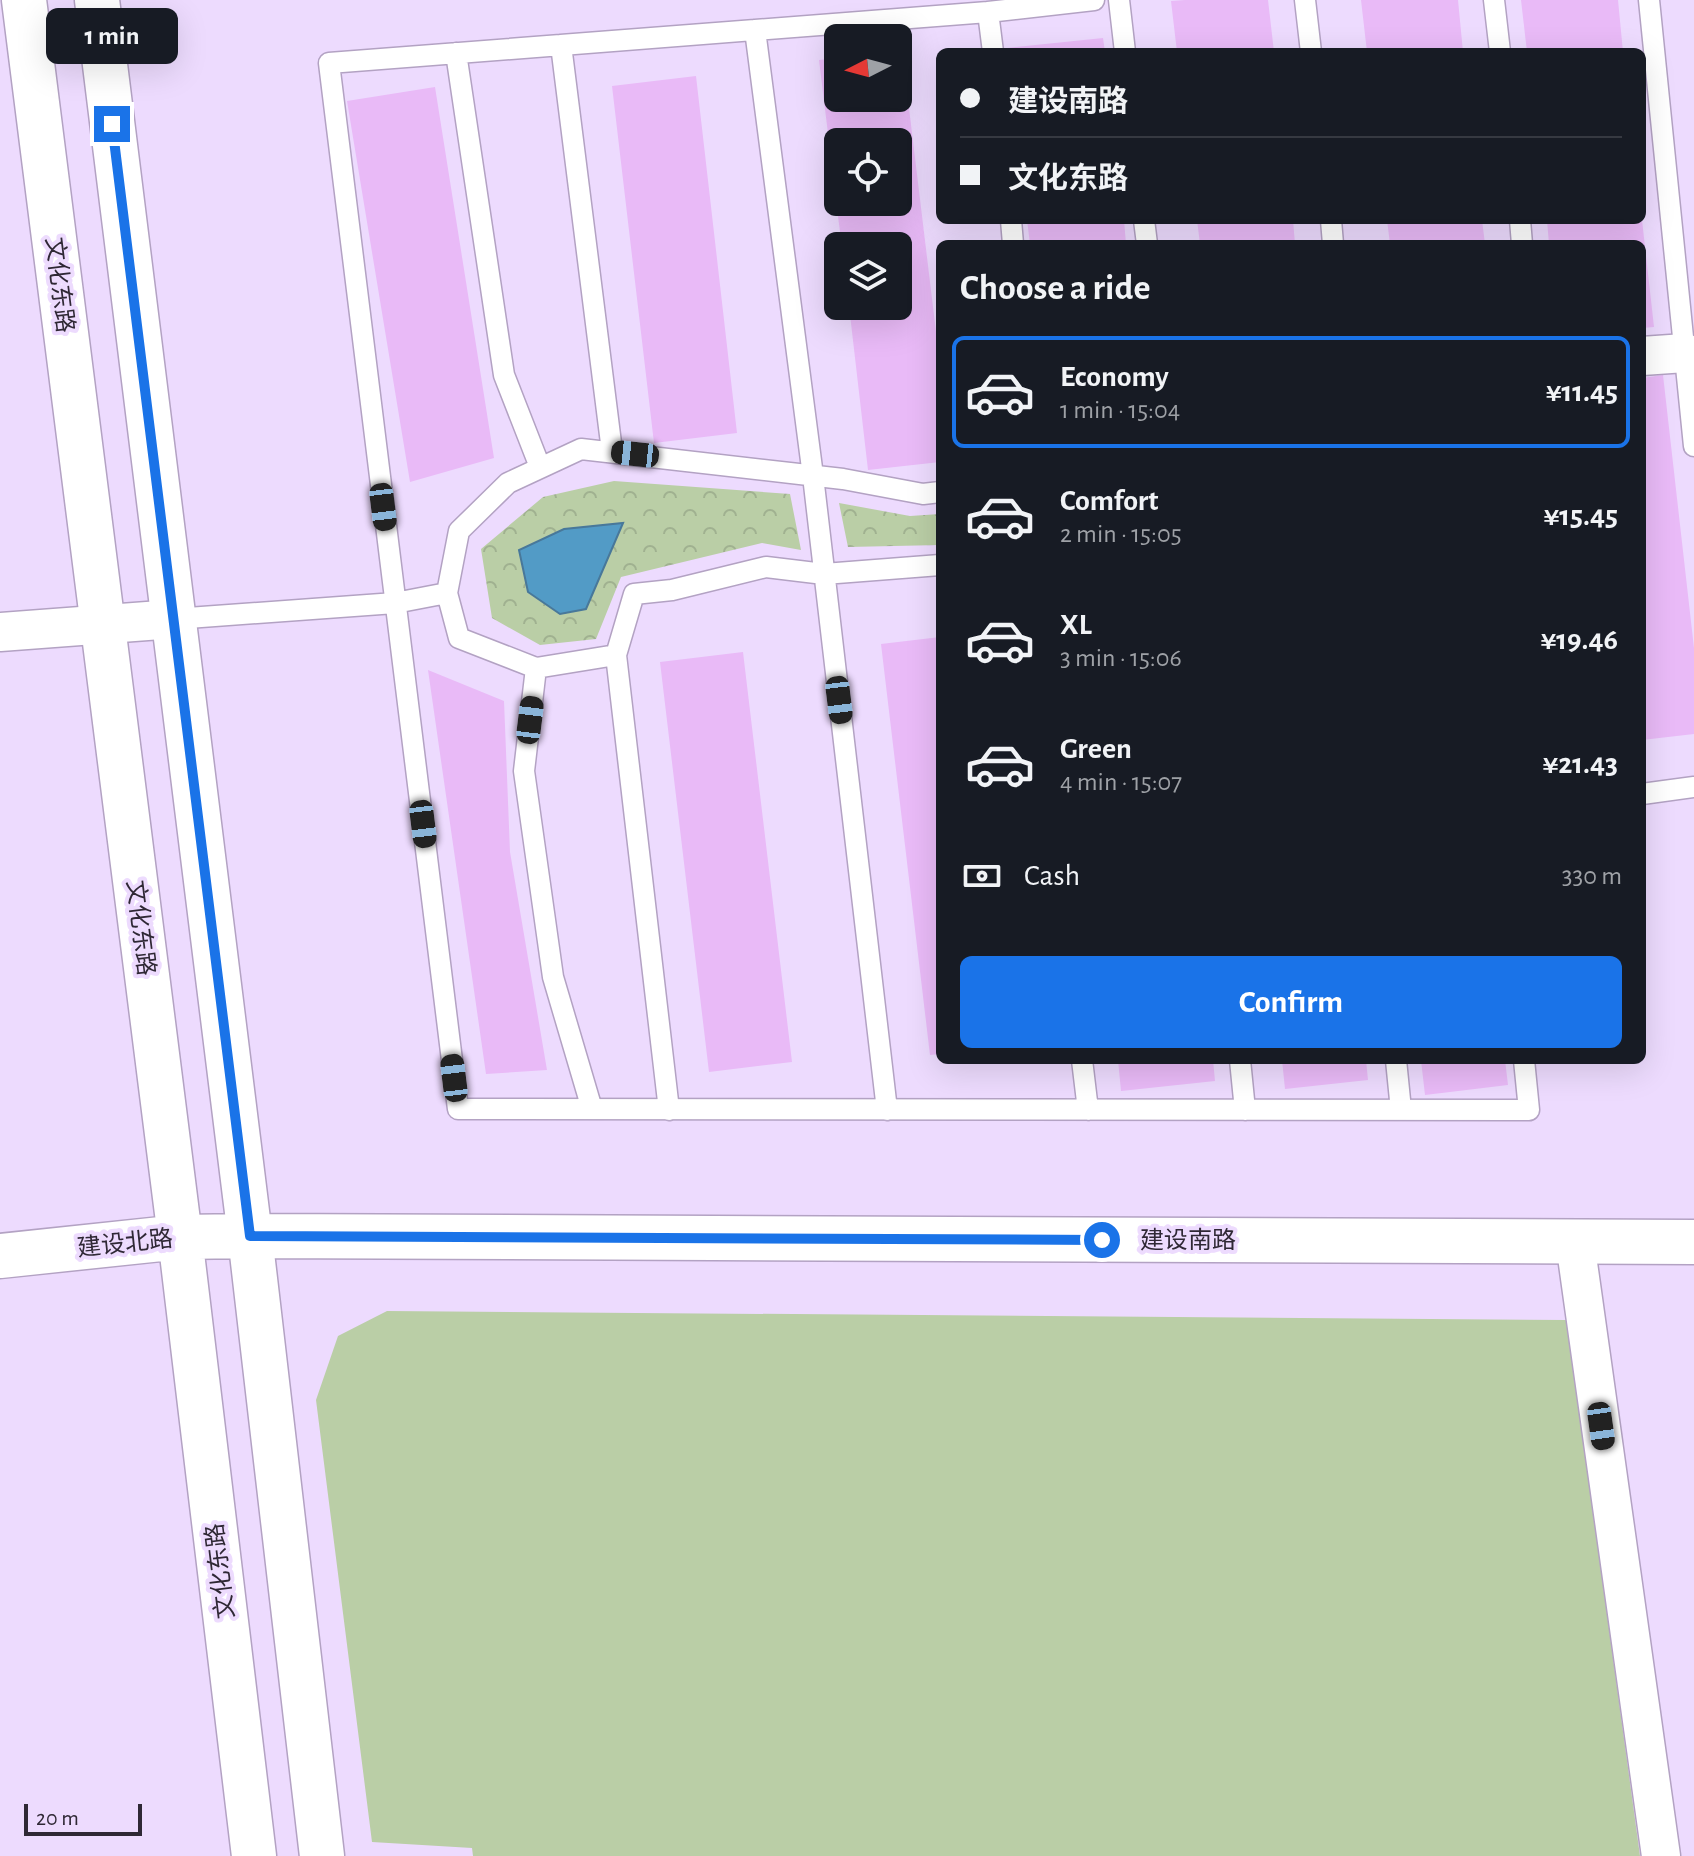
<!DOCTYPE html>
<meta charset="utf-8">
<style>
:root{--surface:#171b24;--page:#242831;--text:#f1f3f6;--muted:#9ea1a6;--line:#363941;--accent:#1a73e8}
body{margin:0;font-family:"Alegreya Sans","Noto Sans SC",sans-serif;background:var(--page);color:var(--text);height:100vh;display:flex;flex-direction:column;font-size:30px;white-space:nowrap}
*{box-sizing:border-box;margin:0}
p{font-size:26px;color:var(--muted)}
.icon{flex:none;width:44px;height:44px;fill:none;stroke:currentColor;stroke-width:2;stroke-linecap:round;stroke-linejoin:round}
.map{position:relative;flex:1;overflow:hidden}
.drawer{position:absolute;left:936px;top:240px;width:710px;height:824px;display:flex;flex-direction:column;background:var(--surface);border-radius:12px;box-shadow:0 8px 32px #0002}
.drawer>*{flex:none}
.banner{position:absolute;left:936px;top:48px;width:710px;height:176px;border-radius:12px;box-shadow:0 8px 32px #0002;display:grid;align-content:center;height:176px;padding:0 24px;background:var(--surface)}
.needle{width:52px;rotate:264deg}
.tools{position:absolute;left:824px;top:24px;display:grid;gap:16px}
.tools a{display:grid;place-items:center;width:88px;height:88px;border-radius:12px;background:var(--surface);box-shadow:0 8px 32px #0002;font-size:40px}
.scale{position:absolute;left:24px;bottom:20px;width:118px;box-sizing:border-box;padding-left:8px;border:4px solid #2f2835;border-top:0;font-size:22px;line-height:28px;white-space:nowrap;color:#2f2835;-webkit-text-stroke:6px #eddbfe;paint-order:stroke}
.end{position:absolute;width:36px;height:36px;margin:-18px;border:10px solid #1a73e8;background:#fff;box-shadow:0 0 0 4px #fff}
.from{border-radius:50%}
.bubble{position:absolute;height:56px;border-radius:12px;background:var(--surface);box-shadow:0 8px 32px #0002;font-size:26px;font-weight:700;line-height:56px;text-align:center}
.car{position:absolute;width:24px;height:48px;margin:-24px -12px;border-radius:10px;box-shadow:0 0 6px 2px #0007;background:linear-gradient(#222 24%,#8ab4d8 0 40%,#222 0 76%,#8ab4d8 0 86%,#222 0)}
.banner b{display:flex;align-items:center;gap:28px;height:76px;font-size:30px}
.banner b+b{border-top:2px solid var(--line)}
.banner i{width:20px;height:20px;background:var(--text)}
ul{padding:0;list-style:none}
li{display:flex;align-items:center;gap:24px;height:112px;margin:0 16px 12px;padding:0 8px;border:4px solid transparent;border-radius:12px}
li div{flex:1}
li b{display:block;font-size:30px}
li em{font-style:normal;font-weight:700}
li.current{border-color:var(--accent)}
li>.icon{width:72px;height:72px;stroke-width:1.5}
h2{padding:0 24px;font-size:36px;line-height:96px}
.pay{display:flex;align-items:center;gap:20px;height:88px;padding:0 24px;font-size:30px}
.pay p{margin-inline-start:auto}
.button{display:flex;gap:16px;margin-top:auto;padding:16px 24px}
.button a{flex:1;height:92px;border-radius:12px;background:var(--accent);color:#fff;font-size:32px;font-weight:700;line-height:92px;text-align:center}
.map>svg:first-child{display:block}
.park{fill:url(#park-crowns)}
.pitch{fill:#bacea6}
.water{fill:#529bc6;stroke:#48789a;stroke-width:2}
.building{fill:#e9baf7}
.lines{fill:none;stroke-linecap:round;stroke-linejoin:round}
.lane-casing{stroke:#b3a2c3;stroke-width:23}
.street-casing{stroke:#b3a2c3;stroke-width:41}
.secondary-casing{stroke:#b3a2c3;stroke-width:47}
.lane{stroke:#fff;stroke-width:20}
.street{stroke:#fff;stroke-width:38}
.secondary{stroke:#fff;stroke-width:44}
.route{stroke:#1a73e8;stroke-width:10}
.labels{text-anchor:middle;stroke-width:8;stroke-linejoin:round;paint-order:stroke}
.street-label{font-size:24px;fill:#2f2835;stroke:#eddbfe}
</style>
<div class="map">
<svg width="1694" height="1856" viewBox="0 0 1694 1856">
<defs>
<pattern id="park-crowns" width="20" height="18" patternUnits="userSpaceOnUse" patternTransform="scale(2)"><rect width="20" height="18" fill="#bacea6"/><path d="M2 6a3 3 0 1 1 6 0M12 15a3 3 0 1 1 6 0" fill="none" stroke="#a0b190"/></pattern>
</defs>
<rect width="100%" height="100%" fill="#eddbfe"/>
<path class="park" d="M 614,481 L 790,494 L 801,550 L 762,543 L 621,577 L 596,639 L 540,645 L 492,618 L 481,549 L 543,497 Z
M 839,503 L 910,516 L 940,514 L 940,545 L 848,547 Z"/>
<path class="pitch" d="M 387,1311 L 1567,1320 L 1640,1856 L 473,1856 L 472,1848 L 372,1842 L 316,1400 L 338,1336 Z"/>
<path class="water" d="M 623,523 L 586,609 L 560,614 L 528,592 L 519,550 L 564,529 Z"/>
<path class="building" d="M 1185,0 L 1268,0 L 1274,52 L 1177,52 L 1171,1 Z
M 1361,0 L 1458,0 L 1463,52 L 1367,52 Z
M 1521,0 L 1618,0 L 1623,52 L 1527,52 Z
M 1103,38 L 1105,52 L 1008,52 L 1007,48 Z
M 898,50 L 902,50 L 940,365 L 940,462 L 868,470 L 849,306 L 898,306 L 898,246 L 842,246 L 836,202 L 898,202 L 898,142 L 838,142 L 838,199 L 836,199 L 819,60 L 838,58 L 838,98 L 898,98 Z
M 696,76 L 737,433 L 654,443 L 612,86 Z
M 435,87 L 494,458 L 410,482 L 347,101 Z
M 1027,220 L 1124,220 L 1126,244 L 1030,244 Z
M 1197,220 L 1293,220 L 1295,244 L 1200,244 Z
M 1387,220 L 1482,220 L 1485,244 L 1390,244 Z
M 1547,220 L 1642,220 L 1654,327 L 1642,328 L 1642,244 L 1549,244 Z
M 1663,375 L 1694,648 L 1694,734 L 1642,740 L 1642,378 Z
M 940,637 L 940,1054 L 930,1055 L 881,644 Z
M 743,652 L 792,1062 L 709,1072 L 660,662 Z
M 428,670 L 504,701 L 510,852 L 547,1070 L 486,1074 Z
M 1118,1060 L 1213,1060 L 1215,1081 L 1121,1091 Z
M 1282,1060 L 1366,1060 L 1368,1080 L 1285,1089 Z
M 1421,1060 L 1505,1060 L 1508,1085 L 1425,1095 Z"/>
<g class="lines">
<defs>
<path id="lane" d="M 1094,0 L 988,12 L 329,63 L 458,1109 L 1529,1110 L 1524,1060
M 1119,0 L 1125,52
M 1305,0 L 1311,52
M 1494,0 L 1500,52
M 1649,0 L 1694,446
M 988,12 L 993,52
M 755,30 L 813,476 L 887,1110
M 561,45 L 612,451
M 456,53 L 504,375 L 540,467
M 1011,220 L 1013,244
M 1144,220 L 1147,244
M 1331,220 L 1333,244
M 1520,220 L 1522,244
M 447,593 L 459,638 L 536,668 L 616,655 L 634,594 L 672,590 L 766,567 L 824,574 L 940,565
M 174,619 L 395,603 L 447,593 L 459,531 L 508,483 L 581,449 L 843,479 L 923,494 L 940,492
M 616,655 L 669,1110
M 536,668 L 524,771 L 553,977 L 592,1109
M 1642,794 L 1694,787
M 1082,1060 L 1088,1110
M 1240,1060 L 1245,1110
M 1396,1060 L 1401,1110"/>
<path id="street" d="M 1642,356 L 1685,353
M 0,632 L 174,619
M 1575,1242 L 1661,1856"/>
<path id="secondary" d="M 24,0 L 180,1237 L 254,1856
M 97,0 L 250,1236 L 322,1856
M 0,1256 L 180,1237 L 250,1236 L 1694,1242"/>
</defs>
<use href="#lane" class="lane-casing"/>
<use href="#street" class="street-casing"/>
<use href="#secondary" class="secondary-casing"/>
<use href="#lane" class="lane"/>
<use href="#street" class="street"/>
<use href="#secondary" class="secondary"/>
</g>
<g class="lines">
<path class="route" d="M 112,124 L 250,1236 L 1102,1240"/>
</g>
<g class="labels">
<g class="street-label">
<text transform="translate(60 285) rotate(83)" y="8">文化东路</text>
<text transform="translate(141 928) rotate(83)" y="8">文化东路</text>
<text x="1188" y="1248">建设南路</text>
<text transform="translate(125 1243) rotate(-6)" y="8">建设北路</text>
<text transform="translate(220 1571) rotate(-97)" y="8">文化东路</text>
</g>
</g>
</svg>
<div class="tools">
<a><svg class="needle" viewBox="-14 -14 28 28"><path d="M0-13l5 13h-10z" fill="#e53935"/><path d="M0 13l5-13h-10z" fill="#9ea1a6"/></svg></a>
<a><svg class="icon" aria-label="locate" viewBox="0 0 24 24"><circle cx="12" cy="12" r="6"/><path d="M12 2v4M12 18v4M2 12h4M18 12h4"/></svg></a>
<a><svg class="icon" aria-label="layers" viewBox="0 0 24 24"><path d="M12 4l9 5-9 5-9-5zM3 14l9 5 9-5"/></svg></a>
</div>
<div class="scale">20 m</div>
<i class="end from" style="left:1102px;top:1240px"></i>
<i class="end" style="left:112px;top:124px"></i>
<div class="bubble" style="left:46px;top:8px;width:132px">1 min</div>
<i class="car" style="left:635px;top:454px;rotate:276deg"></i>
<i class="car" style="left:383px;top:507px;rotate:173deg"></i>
<i class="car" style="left:839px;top:700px;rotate:173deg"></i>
<i class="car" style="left:530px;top:720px;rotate:7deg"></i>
<i class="car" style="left:423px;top:824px;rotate:173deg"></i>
<i class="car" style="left:454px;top:1078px;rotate:353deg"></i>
<i class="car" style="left:1601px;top:1426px;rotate:172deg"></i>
<div class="banner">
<b><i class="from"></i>建设南路</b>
<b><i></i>文化东路</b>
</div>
<section class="drawer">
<h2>Choose a ride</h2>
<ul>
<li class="current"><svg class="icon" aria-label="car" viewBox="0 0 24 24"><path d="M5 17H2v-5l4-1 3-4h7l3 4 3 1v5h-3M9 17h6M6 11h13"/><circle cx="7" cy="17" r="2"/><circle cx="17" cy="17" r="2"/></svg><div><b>Economy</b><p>1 min · 15:04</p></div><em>¥11.45</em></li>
<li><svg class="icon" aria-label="car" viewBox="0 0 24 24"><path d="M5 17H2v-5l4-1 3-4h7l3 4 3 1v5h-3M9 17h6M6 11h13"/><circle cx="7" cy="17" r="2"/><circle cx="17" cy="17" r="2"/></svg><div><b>Comfort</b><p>2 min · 15:05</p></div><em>¥15.45</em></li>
<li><svg class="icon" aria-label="car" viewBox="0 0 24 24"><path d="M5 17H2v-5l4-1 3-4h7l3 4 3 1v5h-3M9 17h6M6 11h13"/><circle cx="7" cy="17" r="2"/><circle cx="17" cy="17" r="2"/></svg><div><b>XL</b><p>3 min · 15:06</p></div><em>¥19.46</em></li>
<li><svg class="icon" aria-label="car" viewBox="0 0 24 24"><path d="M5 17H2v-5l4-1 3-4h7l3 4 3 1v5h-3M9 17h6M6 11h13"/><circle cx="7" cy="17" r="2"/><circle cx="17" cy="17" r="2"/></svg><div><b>Green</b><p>4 min · 15:07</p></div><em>¥21.43</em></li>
</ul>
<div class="pay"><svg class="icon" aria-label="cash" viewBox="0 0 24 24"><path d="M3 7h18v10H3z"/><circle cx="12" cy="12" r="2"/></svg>Cash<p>330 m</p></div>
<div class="button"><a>Confirm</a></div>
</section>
</div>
